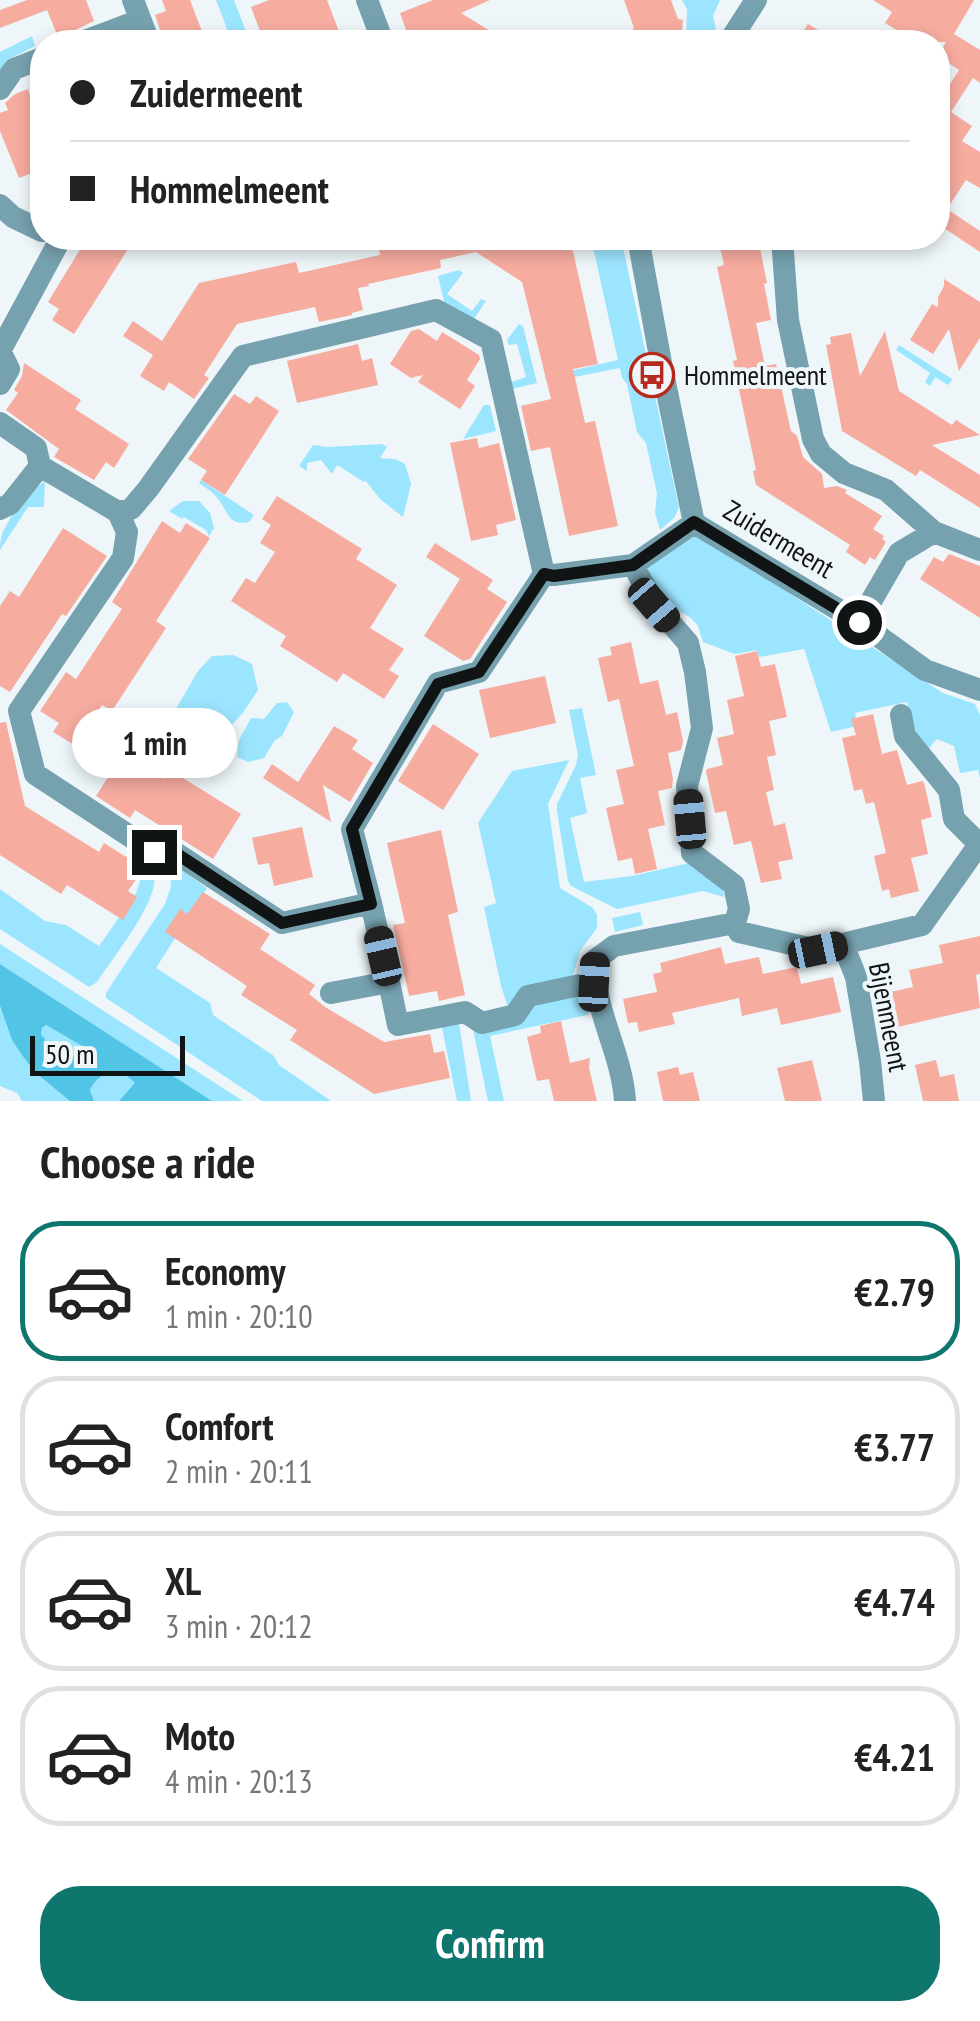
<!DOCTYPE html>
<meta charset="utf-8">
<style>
:root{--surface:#fff;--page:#f2f2f2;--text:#222;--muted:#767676;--line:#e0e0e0;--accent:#0f766e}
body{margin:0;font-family:"PT Sans Narrow",sans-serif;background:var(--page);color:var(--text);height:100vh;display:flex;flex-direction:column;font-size:38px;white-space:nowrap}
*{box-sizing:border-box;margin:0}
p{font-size:32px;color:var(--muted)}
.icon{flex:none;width:55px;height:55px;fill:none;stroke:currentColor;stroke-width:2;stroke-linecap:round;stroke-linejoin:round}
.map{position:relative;height:1101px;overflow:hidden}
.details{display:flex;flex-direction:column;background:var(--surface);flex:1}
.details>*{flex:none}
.banner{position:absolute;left:30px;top:30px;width:920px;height:220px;border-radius:40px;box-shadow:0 5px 15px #0003;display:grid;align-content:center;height:220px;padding:0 40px;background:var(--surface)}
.scale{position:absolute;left:30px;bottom:25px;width:155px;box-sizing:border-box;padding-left:10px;border:5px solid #111415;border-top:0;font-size:28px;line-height:35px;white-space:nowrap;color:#111415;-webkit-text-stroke:8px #eef6f9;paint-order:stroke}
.end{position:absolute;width:45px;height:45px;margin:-22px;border:12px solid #111415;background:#fff;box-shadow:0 0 0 5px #fff}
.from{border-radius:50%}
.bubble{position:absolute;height:70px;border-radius:35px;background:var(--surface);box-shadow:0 5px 15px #0003;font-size:32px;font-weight:700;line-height:70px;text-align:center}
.car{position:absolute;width:30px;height:60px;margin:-30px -15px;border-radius:12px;box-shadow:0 0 8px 2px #0007;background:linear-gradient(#222 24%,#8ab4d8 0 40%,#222 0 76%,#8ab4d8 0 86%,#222 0)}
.banner b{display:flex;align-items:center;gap:35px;height:95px;font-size:38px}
.banner b+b{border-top:2px solid var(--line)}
.banner i{width:25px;height:25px;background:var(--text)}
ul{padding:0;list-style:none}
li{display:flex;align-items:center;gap:30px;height:140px;margin:0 20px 15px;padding:0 20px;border:5px solid var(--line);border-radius:40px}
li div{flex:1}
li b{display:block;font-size:38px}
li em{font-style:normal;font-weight:700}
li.on{border-color:var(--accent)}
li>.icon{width:90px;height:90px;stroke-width:1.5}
h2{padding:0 40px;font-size:45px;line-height:120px}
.cta{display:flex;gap:20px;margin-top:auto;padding:20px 40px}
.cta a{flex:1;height:115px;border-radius:40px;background:var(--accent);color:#fff;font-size:40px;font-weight:700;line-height:115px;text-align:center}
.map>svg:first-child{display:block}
.green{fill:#9ce5fe}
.water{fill:#52c4e6;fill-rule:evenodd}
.building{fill:#f7aca0}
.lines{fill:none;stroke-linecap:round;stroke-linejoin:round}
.minor{stroke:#76a1af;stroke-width:22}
.route{stroke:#111415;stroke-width:12}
.labels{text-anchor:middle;stroke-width:8;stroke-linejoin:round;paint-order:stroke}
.poi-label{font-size:28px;fill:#111415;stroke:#eef6f9;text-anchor:start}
.street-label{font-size:28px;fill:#111415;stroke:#eef6f9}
</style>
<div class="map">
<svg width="980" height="1101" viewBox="0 0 980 1101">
<rect width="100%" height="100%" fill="#eef6f9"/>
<path class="green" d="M 216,0 L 234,0 L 250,42 L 232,42 Z
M 682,0 L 720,0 L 713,16 L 716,28 L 707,42 L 686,42 L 687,9 Z
M 32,36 L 35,46 L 5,61 L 9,73 L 0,84 L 0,52 Z
M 591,238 L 621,238 L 679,508 L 674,518 L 660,530 L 655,513 L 657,493 L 646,443 L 637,432 L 627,384 L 622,378 L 620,368 L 549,382 L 544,377 L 618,360 Z
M 459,270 L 463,273 L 447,294 L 472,311 L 481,299 L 486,301 L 471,323 L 446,310 L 438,276 Z
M 519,324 L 523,326 L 537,383 L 512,389 L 511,382 L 526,377 L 517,344 L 509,345 L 507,340 Z
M 899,345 L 952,379 L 953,379 L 948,385 L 935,377 L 930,386 L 925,382 L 930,373 L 896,350 Z
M 484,405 L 490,405 L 496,431 L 463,439 Z
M 382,444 L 387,447 L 380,458 L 395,459 L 405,464 L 411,484 L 403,517 L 380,499 L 366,481 L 364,482 L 337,465 L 332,474 L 321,460 L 307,463 L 307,471 L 299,466 L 313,445 L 328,447 Z
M 201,480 L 254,515 L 249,522 C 228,526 229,513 218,499 C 213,492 206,488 199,483 Z
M 45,481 L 44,507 L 28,507 L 0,550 C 0,526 11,526 14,505 Z
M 183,501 L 199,501 L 210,513 L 214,528 L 209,536 L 206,530 L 184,517 L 182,519 L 169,511 Z
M 698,534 L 943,693 L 975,704 L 980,715 L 980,778 L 978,770 L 960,773 L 954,746 L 937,739 L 929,748 L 916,734 L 907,702 L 855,713 L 857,726 L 831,732 L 804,649 L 759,657 L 757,650 L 735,654 L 703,642 L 698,626 L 691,618 L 668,604 L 652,583 L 647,565 Z
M 233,655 L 252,664 L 258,690 L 242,714 L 224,733 L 201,738 L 170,719 L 198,671 L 212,656 Z
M 287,702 L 294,712 L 282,736 L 275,740 L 264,758 L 248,762 L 237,757 L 239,740 L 251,718 L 264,719 L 277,703 Z
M 582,708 L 596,775 L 580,778 L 587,813 L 570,818 L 584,882 L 632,876 L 689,863 L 723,888 L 724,897 L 703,891 L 617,909 L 571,886 L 568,881 L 557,811 L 557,804 L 576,765 L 578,755 L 569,710 Z
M 569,760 L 548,804 L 560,888 L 593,908 L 597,915 L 597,928 L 580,951 L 573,975 L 509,1010 L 501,986 L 484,907 L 496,903 L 478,823 L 512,771 Z
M 145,866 L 154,872 C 161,900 113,957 97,982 L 89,987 L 0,929 L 0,889 L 45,921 L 66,925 L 99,946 L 136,893 Z
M 175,868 L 181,869 L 207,888 L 156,968 L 210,1003 L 213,1015 L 274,1056 L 279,1065 L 331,1101 L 262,1101 L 106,998 L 106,993 L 165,904 L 171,887 L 170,871 Z
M 640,912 L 643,925 L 615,932 L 612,918 Z
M 0,944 L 243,1101 L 212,1101 L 0,964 Z
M 581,993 L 592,1003 L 592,1009 L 587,1015 L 490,1036 L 504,1101 L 488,1101 L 473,1029 L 535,1001 Z
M 0,1006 L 12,1040 L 70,1101 L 22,1101 L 17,1093 L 0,1086 Z
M 441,1023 L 459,1023 L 471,1101 L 457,1101 Z
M 46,1025 L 82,1046 L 84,1051 L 71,1057 L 56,1054 L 41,1034 L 42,1028 Z
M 109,1073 C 119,1074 131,1074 136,1084 L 119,1101 L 94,1101 L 90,1090 C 94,1081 99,1077 109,1073 Z"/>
<path class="water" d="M 0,964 L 212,1101 L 119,1101 L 135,1083 C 121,1067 99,1070 90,1090 L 94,1101 L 70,1101 L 35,1072 L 22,1055 L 12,1040 L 0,1006 ZM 46,1025 L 82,1046 L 83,1051 L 71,1057 L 56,1054 L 41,1034 L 42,1028 Z"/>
<path class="building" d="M 27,0 L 86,0 L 94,21 L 71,32 L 67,42 L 60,42 L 47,10 L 0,28 L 0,10 Z
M 162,0 L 190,0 L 206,42 L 164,42 L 155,15 L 166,11 Z
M 269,0 L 327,0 L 343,42 L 264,42 L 251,7 Z
M 433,0 L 490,0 L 461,13 L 508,42 L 416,42 L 409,38 L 400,13 Z
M 624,0 L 671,0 L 678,19 L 683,20 L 681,42 L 624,42 L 634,28 Z
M 873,0 L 974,0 L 954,34 L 980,50 L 980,83 L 973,78 L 951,112 L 972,126 L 962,141 L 980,152 L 980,188 L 966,180 L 947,209 L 980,231 L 980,252 L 938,224 L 938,103 L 959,70 L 938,56 L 946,42 L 916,42 L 885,23 L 892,12 Z
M 808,24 L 838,42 L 796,42 Z
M 28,89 L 42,128 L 42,169 L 19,178 L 0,131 L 0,113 L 8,110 L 5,103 L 15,94 Z
M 87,238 L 135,238 L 74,334 L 52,320 L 59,309 L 48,302 Z
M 377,238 L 552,238 L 573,251 L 598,364 L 573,369 L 585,423 L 595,421 L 618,526 L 569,536 L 550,447 L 531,451 L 521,406 L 551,399 L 522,282 L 476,252 L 440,260 L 441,268 L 368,284 L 369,286 L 358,288 L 363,310 L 352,313 L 352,315 L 319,322 L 315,307 L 237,324 L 204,375 L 209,378 L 194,399 L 169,382 L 164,391 L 140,376 L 153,355 L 123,336 L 133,321 L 162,341 L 199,283 L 296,262 L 299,273 L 380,255 Z
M 718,238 L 758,238 L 767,283 L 764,284 L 771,320 L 756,323 L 765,366 L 776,364 L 791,431 L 797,436 L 803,457 L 822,474 L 824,488 L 837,486 L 847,490 L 845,493 L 882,516 L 873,529 L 884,536 L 882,539 L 886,542 L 875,560 L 870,557 L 865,565 L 846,552 L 850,545 L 756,485 L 753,471 L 756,470 L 733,361 L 737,360 L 717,267 L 724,265 Z
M 944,279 L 980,302 L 980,338 L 959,371 L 949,329 L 933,354 L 910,340 L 932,304 L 938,307 L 938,297 L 944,286 Z
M 419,329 L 437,341 L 442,332 L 479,355 L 480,359 L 467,380 L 475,386 L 460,409 L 418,382 L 423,375 L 411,378 L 390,364 L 411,331 Z
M 885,331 L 899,391 L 952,425 L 956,420 L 980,435 L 932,445 L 980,475 L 980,508 L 920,470 L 916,476 L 842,431 L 826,345 L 831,344 L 830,337 L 851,333 L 860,376 Z
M 358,344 L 362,361 L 372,358 L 378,385 L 297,403 L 287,361 Z
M 24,363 L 81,400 L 75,409 L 129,444 L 114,468 L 106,462 L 94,480 L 54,457 L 59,449 L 6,410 L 18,393 L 14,390 L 22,376 Z
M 234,394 L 250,404 L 256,396 L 279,411 L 225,495 L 201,480 L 207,471 L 188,459 Z
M 477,438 L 479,448 L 499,443 L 516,520 L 496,525 L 498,535 L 471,541 L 450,443 Z
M 277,496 L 362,549 L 356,559 L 397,585 L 370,628 L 404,649 L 389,670 L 399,676 L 384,699 L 343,673 L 337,682 L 280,646 L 286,636 L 231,601 L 246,578 L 255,583 L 275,552 L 260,543 L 271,525 L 262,519 Z
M 162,521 L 180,533 L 186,523 L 210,538 L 156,621 L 166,628 L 112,711 L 102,705 L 76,746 L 53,732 L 59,723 L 40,711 L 66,672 L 76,679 L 122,609 L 112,602 Z
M 63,528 L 107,556 L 66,616 L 62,614 L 10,692 L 0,686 L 0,606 L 10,591 L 19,597 Z
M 435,543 L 493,580 L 487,589 L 507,602 L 470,659 L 463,661 L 424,636 L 460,579 L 426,557 Z
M 949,554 L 980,566 L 980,618 L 920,579 L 934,557 L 943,562 Z
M 631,642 L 640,684 L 658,680 L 666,715 L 677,712 L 683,741 L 681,750 L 668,753 L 673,779 L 672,788 L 658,791 L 665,825 L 648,829 L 657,869 L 635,874 L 632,858 L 618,861 L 606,808 L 624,804 L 616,770 L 634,766 L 619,699 L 608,702 L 598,658 L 612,655 L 610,647 Z
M 757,651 L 761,667 L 775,664 L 787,717 L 769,721 L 776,755 L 767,757 L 774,790 L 766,792 L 774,826 L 785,823 L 793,859 L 778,862 L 782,879 L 761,883 L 751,841 L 734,845 L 726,811 L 715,813 L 706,772 L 707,769 L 723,765 L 717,738 L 734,734 L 727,700 L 744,696 L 735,656 Z
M 545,676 L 556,723 L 490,738 L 479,690 Z
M 873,714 L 882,754 L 897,750 L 907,785 L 922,781 L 924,783 L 932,817 L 921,820 L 928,854 L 911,858 L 919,891 L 891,898 L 889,889 L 882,891 L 874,856 L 886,853 L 874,802 L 866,804 L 862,789 L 854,791 L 842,738 L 856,735 L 851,719 Z
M 6,722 L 25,806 L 99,852 L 104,843 L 144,868 L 128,891 L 137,897 L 123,920 L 67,885 L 61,894 L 0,855 L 0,723 Z
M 433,724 L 479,754 L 443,810 L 398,781 Z
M 334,726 L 358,740 L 352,749 L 373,763 L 350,802 L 323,785 L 331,822 L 263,778 L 272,764 L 298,782 Z
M 123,754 L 165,779 L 170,770 L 241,814 L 213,859 L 135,810 L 130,818 L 96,796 Z
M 302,827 L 313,877 L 274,886 L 269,863 L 258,865 L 252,838 Z
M 441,830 L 458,912 L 448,915 L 465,995 L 439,1001 L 437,991 L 409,996 L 393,925 L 405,923 L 387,843 Z
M 203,892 L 270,934 L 260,949 L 315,985 L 309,994 L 325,1007 L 384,1042 L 430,1034 L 434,1053 L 444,1051 L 450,1078 L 374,1094 L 290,1040 L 297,1030 L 241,995 L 247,986 L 165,932 L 180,909 L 187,914 Z
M 980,936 L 980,974 L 976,975 L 980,1008 L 889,1029 L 881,994 L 913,987 L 909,970 L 943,963 L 939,945 Z
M 721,947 L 725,964 L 759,957 L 763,974 L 797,967 L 801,984 L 833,977 L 841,1012 L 781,1025 L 777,1008 L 742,1016 L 739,998 L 672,1013 L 675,1024 L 656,1028 L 639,1032 L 637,1022 L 628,1023 L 623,999 L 657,992 L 653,974 L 662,972 L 660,963 Z
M 561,1021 L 570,1063 L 590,1058 L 589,1068 L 597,1101 L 554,1101 L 549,1079 L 537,1081 L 527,1037 L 541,1033 L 540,1026 Z
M 812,1060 L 822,1101 L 785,1101 L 777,1068 Z
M 936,1060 L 940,1077 L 954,1074 L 959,1101 L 923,1101 L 915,1065 Z
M 678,1067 L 680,1075 L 693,1072 L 700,1101 L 663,1101 L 657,1072 Z"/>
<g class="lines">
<path class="minor" d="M 133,0 L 149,42
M 367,0 L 383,42
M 82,42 L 140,20
M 729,42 L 756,0
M 0,89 L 14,69 L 42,58
M 0,205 L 13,217 L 42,231
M 638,238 L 662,368 L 694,523 L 859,622 L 925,670 L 980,690
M 782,238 L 788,320 L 813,439 L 821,454 L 844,473 L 886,490 L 934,532 L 980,550
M 0,351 L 61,238
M 0,351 L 9,369 L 0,384
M 0,423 L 36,448 L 40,466 L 10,504 L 0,509
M 40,466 L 118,512 L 127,532 L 123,558 L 19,711 L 35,774 L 154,852 L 165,846 L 282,923 L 371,903 L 352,829 L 438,683 L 479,672 L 544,574 L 491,340 L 436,310 L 243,356 L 148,489 L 131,509 L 118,512
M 633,565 L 655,605 L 688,643 L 695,672 L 702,728 L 687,786 L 692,853 L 734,885 L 739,909 L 735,923 L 739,932 L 817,950 L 922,925 L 980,843
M 544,574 L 554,575 L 633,565 L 694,523
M 859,622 L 899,553 L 934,532
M 901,715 L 905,736 L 949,790 L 954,819 L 979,844
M 843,944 L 856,977 L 870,1061 L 874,1101
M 389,982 L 398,1025 L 465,1012 L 482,1023 L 515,1015 L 528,996 L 594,982
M 331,993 L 389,982 L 371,903
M 625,1101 C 622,1052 592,1008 595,960 L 614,946 L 735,923"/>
</g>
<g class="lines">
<path class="route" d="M 154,852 L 165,846 L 282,923 L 371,904 L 352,829 L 438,684 L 479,672 L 544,574 L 554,576 L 633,565 L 694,522 L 859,622"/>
</g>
<defs>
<symbol id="bus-ring" viewBox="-11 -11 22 22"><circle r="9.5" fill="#eef6f9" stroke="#b6291c" stroke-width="1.5"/><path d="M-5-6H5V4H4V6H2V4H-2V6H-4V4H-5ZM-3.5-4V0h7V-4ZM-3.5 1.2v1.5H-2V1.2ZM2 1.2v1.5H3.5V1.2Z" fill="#b6291c"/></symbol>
</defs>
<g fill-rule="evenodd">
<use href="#bus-ring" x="627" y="350" width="50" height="50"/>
</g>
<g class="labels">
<g class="poi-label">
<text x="684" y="385">Hommelmeent</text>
</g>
<g class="street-label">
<text transform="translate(779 539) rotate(31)" y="10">Zuidermeent</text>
<text transform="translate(889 1017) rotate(79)" y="10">Bijenmeent</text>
</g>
</g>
</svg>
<div class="scale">50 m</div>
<i class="end from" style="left:859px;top:622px"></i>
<i class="end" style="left:154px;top:852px"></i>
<div class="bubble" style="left:72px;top:708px;width:165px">1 min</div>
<i class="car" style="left:654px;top:605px;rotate:139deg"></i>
<i class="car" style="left:690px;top:819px;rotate:355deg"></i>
<i class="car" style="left:818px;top:950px;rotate:78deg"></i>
<i class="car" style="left:383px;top:956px;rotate:347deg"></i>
<i class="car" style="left:594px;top:982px;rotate:3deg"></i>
<div class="banner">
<b><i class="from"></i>Zuidermeent</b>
<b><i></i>Hommelmeent</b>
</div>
</div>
<section class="details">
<h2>Choose a ride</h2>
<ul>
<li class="on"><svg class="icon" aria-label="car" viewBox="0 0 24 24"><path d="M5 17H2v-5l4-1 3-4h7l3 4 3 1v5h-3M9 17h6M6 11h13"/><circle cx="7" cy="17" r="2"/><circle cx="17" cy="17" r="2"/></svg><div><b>Economy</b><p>1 min · 20:10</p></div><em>€2.79</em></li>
<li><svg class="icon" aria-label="car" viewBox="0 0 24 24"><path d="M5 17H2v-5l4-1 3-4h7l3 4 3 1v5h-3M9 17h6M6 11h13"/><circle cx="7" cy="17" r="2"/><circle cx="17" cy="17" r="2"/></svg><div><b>Comfort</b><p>2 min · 20:11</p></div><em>€3.77</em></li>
<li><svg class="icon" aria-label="car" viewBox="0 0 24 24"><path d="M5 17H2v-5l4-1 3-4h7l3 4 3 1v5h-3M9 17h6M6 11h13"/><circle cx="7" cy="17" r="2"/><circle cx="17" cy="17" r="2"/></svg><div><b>XL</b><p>3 min · 20:12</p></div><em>€4.74</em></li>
<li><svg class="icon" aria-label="car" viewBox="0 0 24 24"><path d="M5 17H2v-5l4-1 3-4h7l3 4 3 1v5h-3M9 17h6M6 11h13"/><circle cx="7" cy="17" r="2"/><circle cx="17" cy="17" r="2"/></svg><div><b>Moto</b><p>4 min · 20:13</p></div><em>€4.21</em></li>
</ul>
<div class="cta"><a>Confirm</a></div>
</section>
